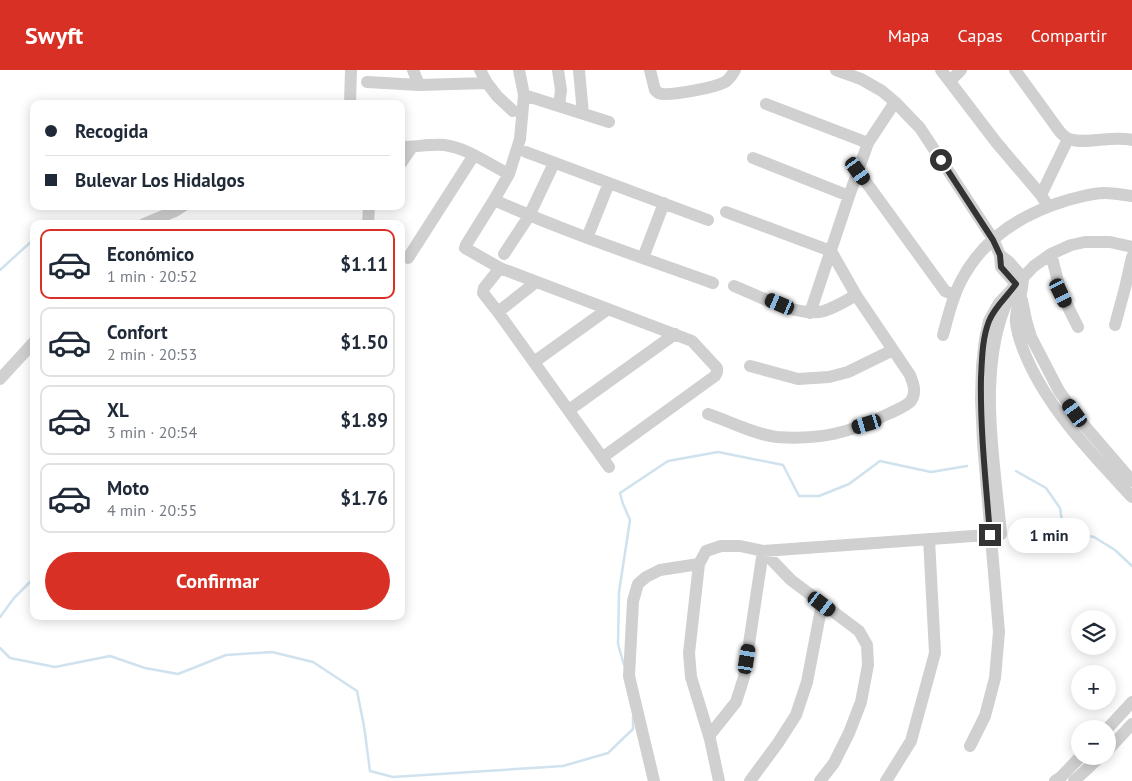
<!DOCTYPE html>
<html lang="es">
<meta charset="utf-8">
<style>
:root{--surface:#fff;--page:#f6f6f7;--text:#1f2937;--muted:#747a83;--line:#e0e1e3;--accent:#d93025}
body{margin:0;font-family:"PT Sans",sans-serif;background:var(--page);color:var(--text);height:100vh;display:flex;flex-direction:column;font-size:19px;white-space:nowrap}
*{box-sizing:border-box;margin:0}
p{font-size:16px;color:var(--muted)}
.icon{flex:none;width:28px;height:28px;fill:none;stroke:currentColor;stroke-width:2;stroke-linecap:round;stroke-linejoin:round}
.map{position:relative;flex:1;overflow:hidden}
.drawer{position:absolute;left:30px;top:150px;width:375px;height:400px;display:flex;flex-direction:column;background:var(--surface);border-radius:10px;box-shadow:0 2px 12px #0003}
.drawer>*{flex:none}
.guide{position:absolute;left:30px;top:30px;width:375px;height:110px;border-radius:10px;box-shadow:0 2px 12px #0003;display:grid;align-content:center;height:110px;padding:0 15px;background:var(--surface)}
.tools{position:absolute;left:1071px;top:540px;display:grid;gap:10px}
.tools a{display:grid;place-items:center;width:45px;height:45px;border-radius:50%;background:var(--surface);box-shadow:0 2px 12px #0003;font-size:25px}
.end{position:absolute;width:22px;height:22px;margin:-11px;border:6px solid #333;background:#fff;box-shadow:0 0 0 2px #fff}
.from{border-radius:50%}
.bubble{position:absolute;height:35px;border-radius:18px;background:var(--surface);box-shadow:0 2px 12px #0003;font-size:16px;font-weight:600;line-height:35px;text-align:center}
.car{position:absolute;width:15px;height:30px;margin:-15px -8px;border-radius:6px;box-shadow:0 0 4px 1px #0007;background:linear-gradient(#222 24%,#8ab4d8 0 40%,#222 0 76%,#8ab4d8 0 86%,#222 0)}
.guide b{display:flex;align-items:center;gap:18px;height:48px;font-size:19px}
.guide b+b{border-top:1px solid var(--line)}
.guide i{width:12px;height:12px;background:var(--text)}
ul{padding:9px 0 0;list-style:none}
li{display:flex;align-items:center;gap:15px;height:70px;margin:0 10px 8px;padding:0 5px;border:2px solid var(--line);border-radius:10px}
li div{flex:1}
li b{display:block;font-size:19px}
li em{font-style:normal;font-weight:600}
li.active{border-color:var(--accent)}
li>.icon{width:45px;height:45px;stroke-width:1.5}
.action{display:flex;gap:10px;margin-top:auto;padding:10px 15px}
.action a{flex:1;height:58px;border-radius:30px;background:var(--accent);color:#fff;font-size:20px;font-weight:600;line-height:58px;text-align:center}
header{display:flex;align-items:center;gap:30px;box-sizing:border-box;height:70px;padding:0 25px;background:var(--accent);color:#fff}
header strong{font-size:24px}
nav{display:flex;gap:28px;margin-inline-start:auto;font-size:18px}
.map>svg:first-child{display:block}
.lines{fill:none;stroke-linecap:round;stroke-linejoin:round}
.stream{stroke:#cfe2ee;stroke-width:2.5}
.minor{stroke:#d0d0d0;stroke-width:12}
.route{stroke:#333;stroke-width:6}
</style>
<header>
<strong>Swyft</strong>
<nav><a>Mapa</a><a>Capas</a><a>Compartir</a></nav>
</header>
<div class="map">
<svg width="1132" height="711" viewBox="0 0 1132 711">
<rect width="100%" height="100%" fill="#fff"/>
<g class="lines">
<path class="stream" d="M 0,200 L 34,169
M 1016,401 L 1046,418 L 1060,438 L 1063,457 L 1078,464 L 1094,467 L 1115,480 L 1132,496
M 0,547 L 14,528 L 34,508
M 0,578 L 10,588 L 55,597 L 110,586 L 145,598 L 178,604 L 226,585 L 272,582 L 313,592 L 357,621 L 364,656 L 370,701 L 393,707 L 563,696 L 608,683 L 633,659 L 633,646
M 624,595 L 618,574 L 619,522 L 630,450 L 623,434 L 620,423 L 668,391 L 718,382 L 783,395 L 799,426 L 819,426 L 849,414 L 880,391 L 931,402 L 967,396"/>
<path class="minor" d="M 413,0 L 419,15
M 480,0 L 487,13
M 519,0 L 524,25 L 520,69 L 509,104 L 494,130 L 466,175 L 465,178 L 500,198 L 692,271 L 717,298 L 717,302 L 715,306 L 603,387
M 558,0 L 561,20 L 559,36
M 579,0 L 583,44
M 650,0 L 655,20 C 658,23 658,23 662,24 C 674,25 714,18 725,12 C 730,9 732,5 735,0
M 836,0 L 861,9 L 882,21 L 895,32 L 920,58 L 993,169 L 1000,185 L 1001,197 L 1016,214
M 941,0 L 996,72 L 1041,125 L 1048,136
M 1015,0 L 1060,62 C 1063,65 1066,68 1069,69 C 1086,75 1112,65 1132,70
M 950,11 L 961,0
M 367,12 L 419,15 L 487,13 L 497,26 L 513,41
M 524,25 L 609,52
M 350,34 L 351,0
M 766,34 L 868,73
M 401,77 C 415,77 431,74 444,75 C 468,78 488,94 509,104
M 526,82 L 708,150
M 753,88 L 849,126
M 401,93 L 412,77
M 858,101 L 945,221 L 954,225
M 1041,125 L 1068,69
M 494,130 C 566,162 640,187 713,213
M 144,154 L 175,141 L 183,136
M 368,154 L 369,136
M 587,168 L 609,113
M 504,184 L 529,146 L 554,93
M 1051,184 L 1061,223 L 1078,257
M 1000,185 L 1009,192 L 1023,208 C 1023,213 1022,218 1021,223 C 1019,233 1015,243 1016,253 C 1017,262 1020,271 1023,279 C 1045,336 1091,383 1132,427
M 408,188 L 474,85
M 643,188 L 664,133
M 500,198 L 484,218 L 483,223 L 498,242 L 609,397
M 734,216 C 759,226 798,248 824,241 C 836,237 846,231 856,225
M 1022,230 L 1026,250 L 1031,267 L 1059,321 L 1083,354 L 1132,411
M 498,242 L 536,212
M 810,243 L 849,126 L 868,73 L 895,32
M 1115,255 L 1125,218 L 1132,187
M 943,265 C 948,247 952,228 961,211 C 983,168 1024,143 1068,130 C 1080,127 1092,123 1105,123 C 1114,123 1123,125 1132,126
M 534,292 L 608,239
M 750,296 L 798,309 L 829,307 L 848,302 L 893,280
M 0,309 L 34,272
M 569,340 L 675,264
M 708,344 C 729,351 756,365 777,367 C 820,370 850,363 888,344 C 894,341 907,336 911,331 C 917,322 913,313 910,305 L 856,225 L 831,181 L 726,142
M 763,481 L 791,510 L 859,561 L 867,575 L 868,595 L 861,632 L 849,663 L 834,693 L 820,711
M 1107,659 L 1132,632
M 709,666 L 736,632 L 744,607 L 763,481
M 970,676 L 985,646 L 995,608 L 999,562 L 983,373 L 981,329 L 982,296 L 985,269 L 989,251 L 999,233 L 1034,196 L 1051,184 L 1071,175 L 1085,172 L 1110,172 L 1132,177
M 1108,680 L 1132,654
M 654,711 L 629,606 L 633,531 L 638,514 L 646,507 L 660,500 L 699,494
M 719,711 L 710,669 L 691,607 L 689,583 L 699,494 L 706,481 L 721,476 L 740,476 L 763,481 L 1001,464 C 995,396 980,317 1000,251 C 1003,240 1008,230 1012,219
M 750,711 L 778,673 L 796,645 L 807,612 L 822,534
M 886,711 L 911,671 L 935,583 L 929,469
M 1055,711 L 1061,707 L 1081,686
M 1074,711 L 1101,686"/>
</g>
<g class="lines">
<path class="route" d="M 941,90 L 993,170 L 1000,185 L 1001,197 L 1016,214 C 1007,227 995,236 989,251 C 982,269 982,290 981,308 C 980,360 986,413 990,465"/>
</g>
</svg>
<div class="tools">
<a><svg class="icon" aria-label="layers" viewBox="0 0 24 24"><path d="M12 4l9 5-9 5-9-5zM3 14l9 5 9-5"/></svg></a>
<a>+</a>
<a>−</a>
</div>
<i class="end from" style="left:941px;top:90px"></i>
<i class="end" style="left:990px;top:465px"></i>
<div class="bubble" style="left:1008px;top:448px;width:82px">1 min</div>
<i class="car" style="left:858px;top:101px;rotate:144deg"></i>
<i class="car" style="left:1061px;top:223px;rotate:154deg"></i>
<i class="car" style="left:780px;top:234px;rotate:293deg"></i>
<i class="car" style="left:1075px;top:343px;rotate:324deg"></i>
<i class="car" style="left:867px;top:354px;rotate:253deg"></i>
<i class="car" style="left:822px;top:534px;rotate:127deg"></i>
<i class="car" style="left:747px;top:589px;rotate:9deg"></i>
<div class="guide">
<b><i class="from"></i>Recogida</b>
<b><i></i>Bulevar Los Hidalgos</b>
</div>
<section class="drawer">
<ul>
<li class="active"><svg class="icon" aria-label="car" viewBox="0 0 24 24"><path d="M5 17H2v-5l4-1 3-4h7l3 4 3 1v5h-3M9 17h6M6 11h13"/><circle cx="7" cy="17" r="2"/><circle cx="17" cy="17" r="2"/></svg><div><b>Económico</b><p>1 min · 20:52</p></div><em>$1.11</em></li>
<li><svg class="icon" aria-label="car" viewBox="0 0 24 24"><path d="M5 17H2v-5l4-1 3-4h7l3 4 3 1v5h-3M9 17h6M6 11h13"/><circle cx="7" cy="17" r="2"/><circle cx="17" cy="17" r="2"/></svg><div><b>Confort</b><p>2 min · 20:53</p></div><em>$1.50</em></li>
<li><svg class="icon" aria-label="car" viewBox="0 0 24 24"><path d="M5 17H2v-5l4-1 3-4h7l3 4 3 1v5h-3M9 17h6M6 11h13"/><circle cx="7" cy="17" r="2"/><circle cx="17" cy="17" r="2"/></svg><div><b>XL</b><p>3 min · 20:54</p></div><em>$1.89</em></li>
<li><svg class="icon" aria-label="car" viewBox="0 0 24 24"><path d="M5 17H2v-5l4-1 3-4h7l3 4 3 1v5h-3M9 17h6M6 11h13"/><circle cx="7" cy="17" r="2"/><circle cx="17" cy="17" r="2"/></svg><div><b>Moto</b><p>4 min · 20:55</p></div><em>$1.76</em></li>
</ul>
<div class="action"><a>Confirmar</a></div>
</section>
</div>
